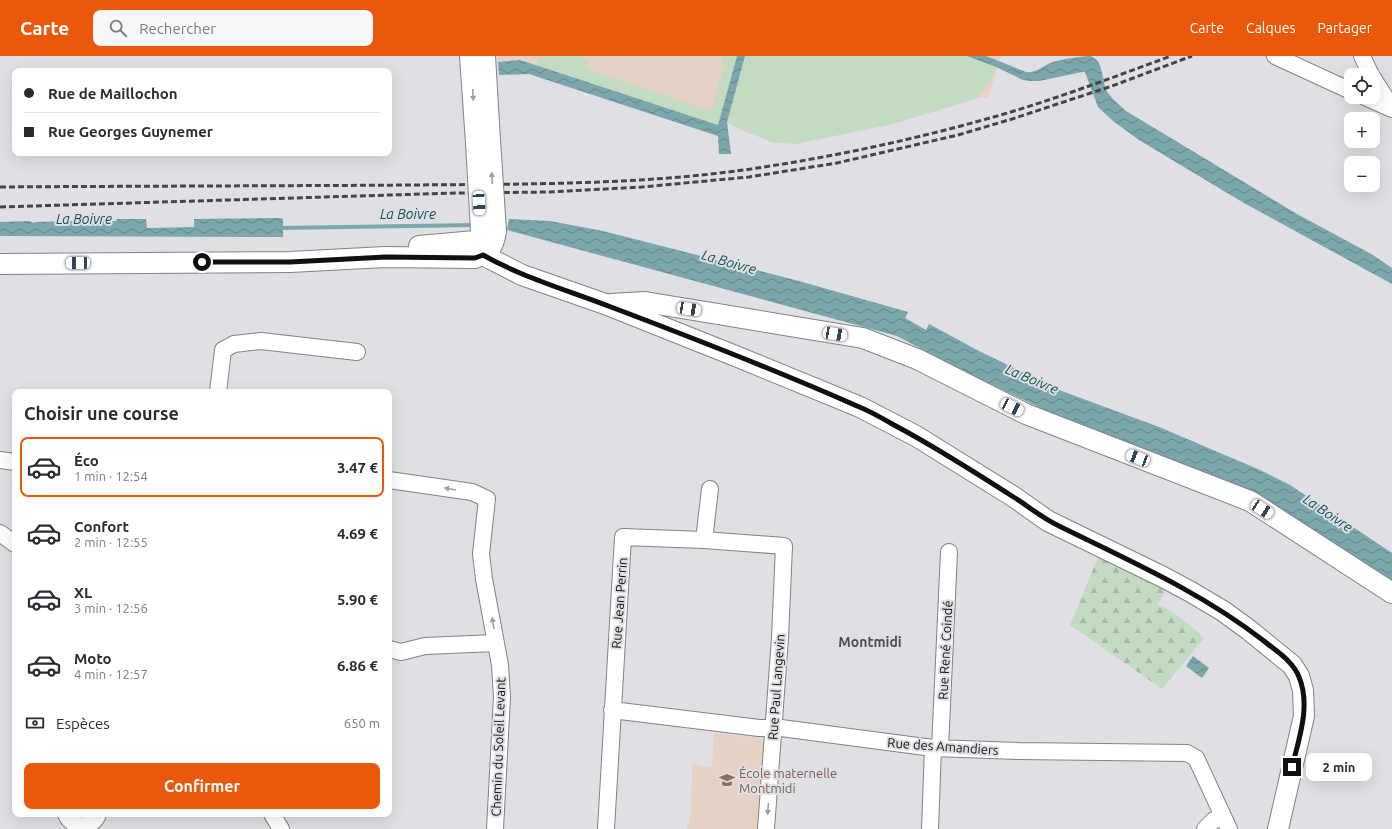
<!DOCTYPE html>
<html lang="fr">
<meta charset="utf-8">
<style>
:root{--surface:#fff;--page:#f7f7f7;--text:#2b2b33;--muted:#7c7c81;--line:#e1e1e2;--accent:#ea580c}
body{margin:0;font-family:Ubuntu,sans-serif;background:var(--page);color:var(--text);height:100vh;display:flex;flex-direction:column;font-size:15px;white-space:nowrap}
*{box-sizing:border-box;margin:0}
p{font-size:13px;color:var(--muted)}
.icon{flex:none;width:22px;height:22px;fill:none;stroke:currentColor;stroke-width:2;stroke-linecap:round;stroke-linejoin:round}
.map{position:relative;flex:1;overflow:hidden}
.side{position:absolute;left:12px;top:333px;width:380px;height:428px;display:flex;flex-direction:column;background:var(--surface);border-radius:8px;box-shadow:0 4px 16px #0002}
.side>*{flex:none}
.guide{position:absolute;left:12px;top:12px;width:380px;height:88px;border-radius:8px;box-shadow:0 4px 16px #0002;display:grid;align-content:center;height:88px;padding:0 12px;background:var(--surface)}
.buttons{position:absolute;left:1344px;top:12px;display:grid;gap:8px}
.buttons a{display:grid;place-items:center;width:36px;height:36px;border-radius:8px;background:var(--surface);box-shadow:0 4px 16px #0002;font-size:20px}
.end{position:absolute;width:18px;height:18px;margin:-9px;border:5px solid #101011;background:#fff;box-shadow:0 0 0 2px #fff}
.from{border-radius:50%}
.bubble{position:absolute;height:28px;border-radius:8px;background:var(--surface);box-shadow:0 4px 16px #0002;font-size:13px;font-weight:700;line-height:28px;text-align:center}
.car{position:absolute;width:12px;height:24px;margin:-12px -6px;border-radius:5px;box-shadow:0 0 3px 1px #0007;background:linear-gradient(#fff 24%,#345 0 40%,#fff 0 76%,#345 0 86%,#fff 0)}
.guide b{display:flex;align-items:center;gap:14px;height:38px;font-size:15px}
.guide b+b{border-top:1px solid var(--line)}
.guide i{width:10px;height:10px;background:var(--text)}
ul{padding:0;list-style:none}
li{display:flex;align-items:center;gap:12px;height:60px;margin:0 8px 6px;padding:0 4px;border:2px solid transparent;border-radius:8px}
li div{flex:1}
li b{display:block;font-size:15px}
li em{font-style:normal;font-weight:700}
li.current{border-color:var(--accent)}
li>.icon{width:36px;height:36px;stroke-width:1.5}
h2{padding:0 12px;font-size:18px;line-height:48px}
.pay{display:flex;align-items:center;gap:10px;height:44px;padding:0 12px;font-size:15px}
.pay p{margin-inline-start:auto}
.button{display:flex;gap:8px;margin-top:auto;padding:8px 12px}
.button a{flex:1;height:46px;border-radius:8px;background:var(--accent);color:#fff;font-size:16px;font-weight:700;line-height:46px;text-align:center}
header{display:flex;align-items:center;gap:24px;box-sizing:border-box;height:56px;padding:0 20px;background:var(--accent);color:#fff}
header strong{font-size:19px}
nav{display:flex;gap:22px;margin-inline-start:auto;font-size:14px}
.search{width:280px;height:36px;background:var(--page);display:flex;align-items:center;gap:10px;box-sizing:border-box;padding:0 14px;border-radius:8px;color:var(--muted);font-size:15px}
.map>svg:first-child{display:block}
.education{fill:#e6d2c4}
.grass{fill:#c2dbc2}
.forest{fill:url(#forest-firs)}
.water{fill:url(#water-waves)}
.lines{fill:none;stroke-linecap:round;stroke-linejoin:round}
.stream{stroke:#7ba6ab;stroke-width:4}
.minor-casing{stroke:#838286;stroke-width:18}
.tertiary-casing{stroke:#838286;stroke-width:22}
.minor{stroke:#fff;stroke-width:16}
.tertiary{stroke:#fff;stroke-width:20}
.rail{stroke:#454446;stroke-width:3;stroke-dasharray:6 3;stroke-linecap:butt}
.tertiary-bridge-casing{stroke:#838286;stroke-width:22;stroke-linecap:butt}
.tertiary-bridge{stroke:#fff;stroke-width:20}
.oneway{fill:#9f9fa0}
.route{stroke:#101011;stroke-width:5}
.labels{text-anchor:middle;stroke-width:4;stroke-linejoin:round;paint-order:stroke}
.street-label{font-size:13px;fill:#101011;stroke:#e0dfe3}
.education-label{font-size:13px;fill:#785e54;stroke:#e0dfe3;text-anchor:start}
.water-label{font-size:14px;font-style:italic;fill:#115057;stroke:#e0dfe3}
.neighbourhood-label{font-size:14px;font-weight:bold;fill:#4e4d51;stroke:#e0dfe3}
</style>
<header>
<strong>Carte</strong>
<div class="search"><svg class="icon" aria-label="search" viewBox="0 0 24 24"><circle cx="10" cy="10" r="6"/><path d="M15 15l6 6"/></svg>Rechercher</div>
<nav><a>Carte</a><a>Calques</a><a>Partager</a></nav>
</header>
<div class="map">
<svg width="1392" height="773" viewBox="0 0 1392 773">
<defs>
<pattern id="forest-firs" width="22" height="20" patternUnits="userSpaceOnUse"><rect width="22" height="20" fill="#c2dbc2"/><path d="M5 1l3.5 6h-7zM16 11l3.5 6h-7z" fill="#a6bba6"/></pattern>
<pattern id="water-waves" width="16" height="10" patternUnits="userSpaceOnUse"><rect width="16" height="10" fill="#7ba6ab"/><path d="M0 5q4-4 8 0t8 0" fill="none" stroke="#63868a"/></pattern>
</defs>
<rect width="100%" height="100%" fill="#e0dfe3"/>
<path class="education" d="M 497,0 L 1001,0 L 988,42 L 978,42 L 893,68 L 795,88 L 772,86 L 744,75 L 727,66 L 525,6 L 498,6 Z
M 714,677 L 759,682 L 764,687 L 758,773 L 687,773 L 687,768 L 689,768 L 691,753 L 692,708 L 697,708 L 698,710 L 712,711 Z"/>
<path class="grass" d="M 539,0 L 581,0 L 582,2 L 588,4 L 587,13 L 712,55 L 724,9 L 720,0 L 737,0 L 718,69 L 536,10 Z
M 745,0 L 966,0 L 996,11 L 992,21 L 978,42 L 893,68 L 795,88 L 772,86 L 744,75 L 727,66 Z"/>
<path class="forest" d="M 1099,499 L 1167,532 L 1158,548 C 1175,557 1191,569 1204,582 L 1162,633 L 1070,569 Z"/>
<path class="water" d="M 737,0 L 745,0 L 727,66 L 731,98 L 719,98 L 718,80 L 529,18 L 499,19 L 498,6 L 520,4 L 718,69 Z
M 967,0 L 986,0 L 1026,16 C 1036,17 1040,12 1048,8 C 1056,4 1082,0 1090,0 C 1105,4 1101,27 1108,37 C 1113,44 1120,49 1126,55 L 1297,158 L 1373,199 L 1392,212 L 1392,228 L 1244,147 L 1139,84 L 1113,65 L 1098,51 L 1085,16 L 1082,16 L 1039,25 L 1030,25 L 1023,24 L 996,11 Z
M 281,162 L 283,163 L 283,181 L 0,180 L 0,166 L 29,165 L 34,167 L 35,166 L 109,164 L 111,165 L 116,165 L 117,163 L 146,163 L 147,172 L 194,171 L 194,163 Z
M 509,163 L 550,165 L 603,175 L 799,225 L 908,256 L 905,262 L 926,274 L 929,268 L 977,294 L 1059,334 L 1159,371 L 1260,414 L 1290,429 L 1392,497 L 1392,528 L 1225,427 L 1047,355 L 969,318 L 897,280 L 507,174 Z
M 1193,600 L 1209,612 L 1202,622 L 1186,610 Z"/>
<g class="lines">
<path class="stream" d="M 278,172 L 476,169"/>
<defs>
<path id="minor" d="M 1275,0 L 1351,35
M 1362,0 L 1371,19
M 1373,22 L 1392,52
M 1365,41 L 1392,53
M 218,336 L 223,294 L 234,288 L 261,285 L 357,296
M 0,404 L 15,406
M 389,424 L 472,436 L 487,443 L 481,498 L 484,523 L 500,609 L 502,641 L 495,773
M 0,477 L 15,488
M 704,484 L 710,433
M 389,593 L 401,596 L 425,590 L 496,587
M 612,654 L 759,672 L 781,672 L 933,692 L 1018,695 L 1187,697 L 1196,702 L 1229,773
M 940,692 L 949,496
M 66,758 C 71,773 94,773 98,758
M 272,758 L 281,773
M 606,773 L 623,481 L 704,484 L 784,490 L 780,582 L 766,773
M 930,773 L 933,692
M 1205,773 L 1214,764 L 1223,760"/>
<path id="tertiary" d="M 470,0 L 476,87
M 485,0 L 490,84
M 419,190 L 475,185
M 483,199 L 522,219 L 605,248 L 738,301 L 860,351 L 916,380 L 1014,441 L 1048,465 L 1163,521 L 1191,536 L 1223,555 L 1249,574 L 1292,609 L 1299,620 L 1303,634 L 1304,660 L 1278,773
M 0,208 L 290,206 L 385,201 L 475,202 C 490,196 494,190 496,175
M 611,248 L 645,246 L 863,282 L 917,303 L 1026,358 L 1250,445 L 1392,537"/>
</defs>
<use href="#minor" class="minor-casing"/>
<use href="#tertiary" class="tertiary-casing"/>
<use href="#minor" class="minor"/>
<use href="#tertiary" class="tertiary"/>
<path class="rail" d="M 0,131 C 137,130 274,130 412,129 C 525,128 639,129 751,113 C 832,101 912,84 990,62 C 1051,45 1111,22 1171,0
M 0,151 L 456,137 L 550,136 L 642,131 L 749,121 L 837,107 L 958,79 L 1012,63 L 1112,30 L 1192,0"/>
<defs>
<path id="tertiary-bridge" d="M 490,84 L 496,175
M 476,87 L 481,175"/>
</defs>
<use href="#tertiary-bridge" class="tertiary-bridge-casing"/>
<use href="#tertiary-bridge" class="tertiary-bridge"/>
</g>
<defs><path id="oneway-solid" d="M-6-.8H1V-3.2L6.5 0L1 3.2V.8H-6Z"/></defs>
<g class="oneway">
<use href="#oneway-solid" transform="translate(473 39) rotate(87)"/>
<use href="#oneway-solid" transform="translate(492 122) rotate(-93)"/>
<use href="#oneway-solid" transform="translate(450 433) rotate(-170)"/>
<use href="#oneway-solid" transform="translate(493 567) rotate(-100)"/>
<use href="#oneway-solid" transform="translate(768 753) rotate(94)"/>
</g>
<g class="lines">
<path class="route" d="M 202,206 L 290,206 L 386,201 L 475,202 L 483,199 C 524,222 567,234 611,251 C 693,282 776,314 857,350 C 870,355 882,362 894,369 C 934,390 973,415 1012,440 C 1028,450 1042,462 1059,470 C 1130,505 1201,536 1264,585 C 1276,595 1293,605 1299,621 C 1311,649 1299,683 1292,711"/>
</g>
<defs>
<symbol id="school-bare" viewBox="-9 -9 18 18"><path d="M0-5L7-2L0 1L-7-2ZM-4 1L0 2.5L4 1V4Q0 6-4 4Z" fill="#8d6e63" stroke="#e0dfe3" stroke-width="2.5" paint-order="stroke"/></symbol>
</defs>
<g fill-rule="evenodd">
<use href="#school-bare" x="716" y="713" width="22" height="22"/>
</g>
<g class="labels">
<g class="street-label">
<text transform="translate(619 547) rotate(-86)" y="5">Rue Jean Perrin</text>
<text transform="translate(945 594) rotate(-87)" y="5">Rue René Coindé</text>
<text transform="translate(776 631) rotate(-86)" y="5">Rue Paul Langevin</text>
<text transform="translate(943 690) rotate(4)" y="5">Rue des Amandiers</text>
<text transform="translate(498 691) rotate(-88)" y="5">Chemin du Soleil Levant</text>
</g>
<g class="education-label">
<text x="739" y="722">École maternelle<tspan x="739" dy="15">Montmidi</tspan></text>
</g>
<g class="water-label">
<text x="408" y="163">La Boivre</text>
<text x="84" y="168">La Boivre</text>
<text transform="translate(729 206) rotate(16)" y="5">La Boivre</text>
<text transform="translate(1032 323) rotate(23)" y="5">La Boivre</text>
<text transform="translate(1328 457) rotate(34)" y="5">La Boivre</text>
</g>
<g class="neighbourhood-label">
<text x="870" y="591">Montmidi</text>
</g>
</g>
</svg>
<div class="buttons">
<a><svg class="icon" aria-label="locate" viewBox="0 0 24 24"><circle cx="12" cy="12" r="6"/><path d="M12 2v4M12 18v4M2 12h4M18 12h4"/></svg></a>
<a>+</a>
<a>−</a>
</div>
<i class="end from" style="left:202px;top:206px"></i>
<i class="end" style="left:1292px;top:711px"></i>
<div class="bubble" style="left:1306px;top:697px;width:66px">2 min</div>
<i class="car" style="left:479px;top:147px;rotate:177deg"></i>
<i class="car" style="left:78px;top:207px;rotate:270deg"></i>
<i class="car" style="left:689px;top:253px;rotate:99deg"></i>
<i class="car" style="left:835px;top:278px;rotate:100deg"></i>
<i class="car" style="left:1012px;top:351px;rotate:117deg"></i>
<i class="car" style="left:1138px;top:402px;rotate:291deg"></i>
<i class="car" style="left:1262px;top:453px;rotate:123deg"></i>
<div class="guide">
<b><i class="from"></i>Rue de Maillochon</b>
<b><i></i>Rue Georges Guynemer</b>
</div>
<section class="side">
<h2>Choisir une course</h2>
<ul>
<li class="current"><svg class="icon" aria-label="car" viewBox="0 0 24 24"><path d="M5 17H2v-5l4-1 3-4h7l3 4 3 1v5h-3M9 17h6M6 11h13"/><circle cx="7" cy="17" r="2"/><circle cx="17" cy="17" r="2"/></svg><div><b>Éco</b><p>1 min · 12:54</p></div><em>3.47 €</em></li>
<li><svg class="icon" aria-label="car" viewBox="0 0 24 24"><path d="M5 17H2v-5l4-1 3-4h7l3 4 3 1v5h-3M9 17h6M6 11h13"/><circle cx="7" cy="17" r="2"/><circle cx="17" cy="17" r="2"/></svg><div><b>Confort</b><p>2 min · 12:55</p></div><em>4.69 €</em></li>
<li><svg class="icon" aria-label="car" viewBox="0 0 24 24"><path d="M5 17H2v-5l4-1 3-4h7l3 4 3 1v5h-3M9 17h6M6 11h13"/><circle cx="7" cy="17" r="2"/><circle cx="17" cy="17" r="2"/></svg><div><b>XL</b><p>3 min · 12:56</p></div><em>5.90 €</em></li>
<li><svg class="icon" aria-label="car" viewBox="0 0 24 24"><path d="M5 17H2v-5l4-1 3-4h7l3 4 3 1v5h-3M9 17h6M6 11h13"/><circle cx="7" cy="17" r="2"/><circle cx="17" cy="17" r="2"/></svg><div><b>Moto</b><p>4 min · 12:57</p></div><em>6.86 €</em></li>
</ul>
<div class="pay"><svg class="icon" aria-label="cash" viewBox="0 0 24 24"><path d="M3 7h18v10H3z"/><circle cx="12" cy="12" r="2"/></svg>Espèces<p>650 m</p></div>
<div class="button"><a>Confirmer</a></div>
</section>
</div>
